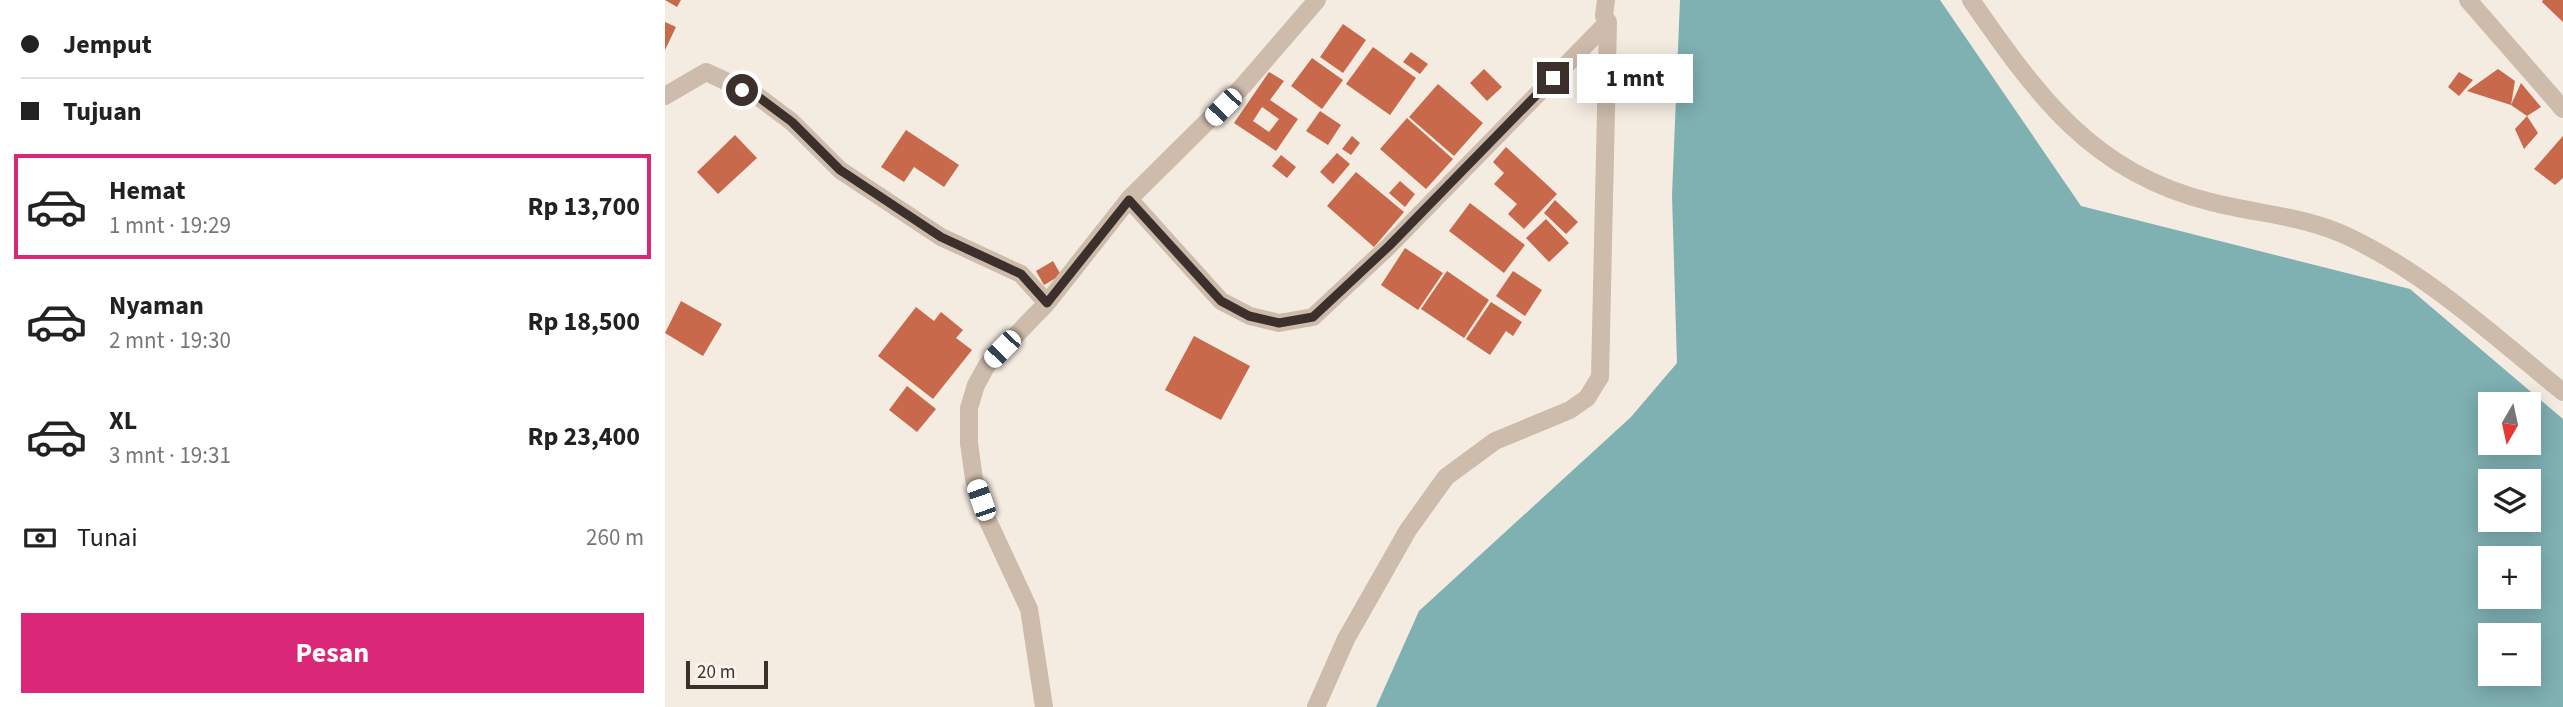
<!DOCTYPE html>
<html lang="id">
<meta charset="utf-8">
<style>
:root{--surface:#fff;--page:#f6f6f6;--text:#222;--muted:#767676;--line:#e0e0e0;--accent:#db2777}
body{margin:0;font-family:"Source Sans 3",sans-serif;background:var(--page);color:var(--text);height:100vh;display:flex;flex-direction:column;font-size:26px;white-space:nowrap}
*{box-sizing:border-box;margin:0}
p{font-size:23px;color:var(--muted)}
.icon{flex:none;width:38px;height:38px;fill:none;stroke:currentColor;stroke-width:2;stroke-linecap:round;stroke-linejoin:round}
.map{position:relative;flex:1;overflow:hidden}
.sheet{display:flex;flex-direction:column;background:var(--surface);width:665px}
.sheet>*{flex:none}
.guide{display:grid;align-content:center;height:154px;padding:0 21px;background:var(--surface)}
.needle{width:46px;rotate:189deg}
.tools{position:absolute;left:1813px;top:392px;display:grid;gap:14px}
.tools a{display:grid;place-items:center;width:63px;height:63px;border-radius:0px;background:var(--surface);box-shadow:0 4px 18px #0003;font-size:35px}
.scale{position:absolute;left:21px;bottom:18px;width:82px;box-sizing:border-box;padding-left:7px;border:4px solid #3b302b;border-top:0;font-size:19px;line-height:24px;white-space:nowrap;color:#3b302b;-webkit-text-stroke:5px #fbf5ee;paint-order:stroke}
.end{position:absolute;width:32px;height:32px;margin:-16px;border:9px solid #3b302b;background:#fff;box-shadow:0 0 0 4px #fff}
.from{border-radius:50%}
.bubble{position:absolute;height:49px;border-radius:0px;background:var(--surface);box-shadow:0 4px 18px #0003;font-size:23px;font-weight:700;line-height:49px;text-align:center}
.car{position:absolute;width:21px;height:42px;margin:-21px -10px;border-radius:9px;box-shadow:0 0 5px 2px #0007;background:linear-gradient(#fff 24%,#345 0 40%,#fff 0 76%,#345 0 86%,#fff 0)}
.guide b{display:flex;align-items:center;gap:24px;height:66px;font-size:26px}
.guide b+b{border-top:2px solid var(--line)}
.guide i{width:18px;height:18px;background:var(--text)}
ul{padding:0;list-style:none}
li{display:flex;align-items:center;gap:21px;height:105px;margin:0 14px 10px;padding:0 7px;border:4px solid transparent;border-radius:0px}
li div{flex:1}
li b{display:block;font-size:26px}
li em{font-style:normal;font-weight:700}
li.on{border-color:var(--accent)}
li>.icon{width:63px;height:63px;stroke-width:1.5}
.pay{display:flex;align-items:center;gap:18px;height:77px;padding:0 21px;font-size:26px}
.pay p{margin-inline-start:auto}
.primary-button{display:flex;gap:14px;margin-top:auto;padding:14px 21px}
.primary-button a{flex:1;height:80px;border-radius:0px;background:var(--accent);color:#fff;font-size:28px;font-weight:700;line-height:80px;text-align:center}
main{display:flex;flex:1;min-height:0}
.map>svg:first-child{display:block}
.water{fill:#7fb0b2;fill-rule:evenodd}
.building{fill:#c8694b;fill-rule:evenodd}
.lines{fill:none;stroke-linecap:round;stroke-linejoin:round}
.street{stroke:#cdbbac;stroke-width:18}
.route{stroke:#3b302b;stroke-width:9}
</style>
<main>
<section class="sheet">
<div class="guide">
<b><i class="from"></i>Jemput</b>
<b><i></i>Tujuan</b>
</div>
<ul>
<li class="on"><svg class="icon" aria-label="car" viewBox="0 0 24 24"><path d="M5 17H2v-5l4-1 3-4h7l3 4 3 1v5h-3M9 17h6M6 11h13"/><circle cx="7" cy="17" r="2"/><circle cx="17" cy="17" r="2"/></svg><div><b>Hemat</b><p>1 mnt · 19:29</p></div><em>Rp 13,700</em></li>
<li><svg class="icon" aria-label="car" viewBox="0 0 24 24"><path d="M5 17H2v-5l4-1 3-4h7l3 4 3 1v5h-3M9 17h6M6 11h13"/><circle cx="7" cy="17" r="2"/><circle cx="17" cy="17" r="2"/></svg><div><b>Nyaman</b><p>2 mnt · 19:30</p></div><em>Rp 18,500</em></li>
<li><svg class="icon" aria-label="car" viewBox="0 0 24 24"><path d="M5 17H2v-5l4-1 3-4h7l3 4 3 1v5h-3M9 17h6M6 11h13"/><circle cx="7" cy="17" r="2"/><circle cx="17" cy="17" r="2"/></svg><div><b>XL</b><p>3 mnt · 19:31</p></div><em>Rp 23,400</em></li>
</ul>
<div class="pay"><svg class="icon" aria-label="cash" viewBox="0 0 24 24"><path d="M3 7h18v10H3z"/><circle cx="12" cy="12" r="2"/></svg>Tunai<p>260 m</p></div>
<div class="primary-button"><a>Pesan</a></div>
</section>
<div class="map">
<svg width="1898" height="707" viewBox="0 0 1898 707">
<rect width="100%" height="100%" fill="#f4ebe1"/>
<path class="water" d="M 1015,0 L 1275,0 L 1416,206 L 1745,289 L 1898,419 L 1898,707 L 711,707 L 754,611 L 966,417 L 1012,363 L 1007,195 ZM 1825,404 L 1864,404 L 1864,443 L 1825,443 ZM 1825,481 L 1864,481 L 1864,520 L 1825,520 ZM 1825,558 L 1864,558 L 1864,597 L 1825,597 ZM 1825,635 L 1864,635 L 1864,674 L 1825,674 Z"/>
<path class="building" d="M 0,0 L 16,0 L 12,7 Z
M 1878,0 L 1898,0 L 1898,22 L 1877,2 Z
M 0,22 L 11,27 L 0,50 Z
M 678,24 L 701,40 L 678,73 L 655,57 Z
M 708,47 L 751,78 L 725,115 L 681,84 Z
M 746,52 L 763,64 L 755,74 L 738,62 Z
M 647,58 L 678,80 L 657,109 L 626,86 Z
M 819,69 L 837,87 L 822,101 L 805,83 Z
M 1833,69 L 1850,81 L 1846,105 L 1856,83 L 1876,107 L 1862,116 L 1846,105 L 1802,91 Z
M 604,72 L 619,81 L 605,100 L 633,119 L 611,151 L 569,123 ZM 597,107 L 614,119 L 604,132 L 588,121 Z
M 1794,72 L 1808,80 L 1794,96 L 1783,87 Z
M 773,84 L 818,123 L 789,156 L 744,117 Z
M 655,111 L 676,125 L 663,145 L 641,131 Z
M 1862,116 L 1873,133 L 1859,149 L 1850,129 Z
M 742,118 L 788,159 L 761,189 L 715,149 Z
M 241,130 L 294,165 L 279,187 L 249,167 L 239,182 L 216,167 Z
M 70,135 L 92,158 L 53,194 L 32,172 Z
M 687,136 L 695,143 L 686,155 L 677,149 Z
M 1898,136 L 1898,178 L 1890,185 L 1869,169 Z
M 841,147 L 892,194 L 859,229 L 843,214 L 852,204 L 829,184 L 839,173 L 828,162 Z
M 672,153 L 685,164 L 668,184 L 655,172 Z
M 616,155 L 631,167 L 622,178 L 607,166 Z
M 691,172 L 739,212 L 709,247 L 662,206 Z
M 735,181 L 750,194 L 740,207 L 724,193 Z
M 890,200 L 913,222 L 901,234 L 879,213 Z
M 805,203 L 860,245 L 839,273 L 784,231 Z
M 881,219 L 904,243 L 884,262 L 861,238 Z
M 740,248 L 778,273 L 753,310 L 716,285 Z
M 388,261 L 396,275 L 379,285 L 371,271 Z
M 782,271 L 824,300 L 799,338 L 756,309 Z
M 848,271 L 877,290 L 860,316 L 831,296 Z
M 16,301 L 57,324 L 38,356 L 0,333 Z
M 826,302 L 857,322 L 848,336 L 841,331 L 825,355 L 801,339 Z
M 251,307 L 269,321 L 276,312 L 298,330 L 291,338 L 307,350 L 268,399 L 213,356 Z
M 529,336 L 585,366 L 556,420 L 500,390 Z
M 242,386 L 271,409 L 252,432 L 224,410 Z"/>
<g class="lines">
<path class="street" d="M 1306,0 C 1372,95 1427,173 1546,202 C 1592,214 1641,216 1684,237 C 1764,275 1830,337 1898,392
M 1803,0 L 1898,109
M 0,96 L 41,72 L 91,95 L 127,122 L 175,170 L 276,237 L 356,274 L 382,303
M 464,199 L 556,301 L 585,316 L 614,323 L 648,317 L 724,246 L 943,22
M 379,707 L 364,609 L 323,521 L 309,479 L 304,443 L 304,408 L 311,385 L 322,365 L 382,303 L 464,199 L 577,87 L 652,0
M 651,707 L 681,639 L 743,530 L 781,477 L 830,441 L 905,410 L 922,398 L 935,377 L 943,22 L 939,16 L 941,0"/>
</g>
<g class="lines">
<path class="route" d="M 77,90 L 91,95 L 127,122 L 175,170 L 276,237 L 356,274 L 382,303 L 464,200 L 556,301 L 584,316 L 614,323 L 648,317 L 724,246 L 888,78"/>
</g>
</svg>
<div class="tools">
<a><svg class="needle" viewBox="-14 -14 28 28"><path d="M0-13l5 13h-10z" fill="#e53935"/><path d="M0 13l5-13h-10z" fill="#767676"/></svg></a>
<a><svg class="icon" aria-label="layers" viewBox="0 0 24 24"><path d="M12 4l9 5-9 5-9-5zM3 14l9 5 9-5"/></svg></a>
<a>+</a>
<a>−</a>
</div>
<div class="scale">20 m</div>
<i class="end from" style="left:77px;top:90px"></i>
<i class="end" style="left:888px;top:78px"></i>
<div class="bubble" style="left:912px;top:54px;width:116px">1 mnt</div>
<i class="car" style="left:558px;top:107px;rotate:224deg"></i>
<i class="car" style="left:337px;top:349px;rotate:224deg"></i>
<i class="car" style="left:316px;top:500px;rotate:341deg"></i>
</div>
</main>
